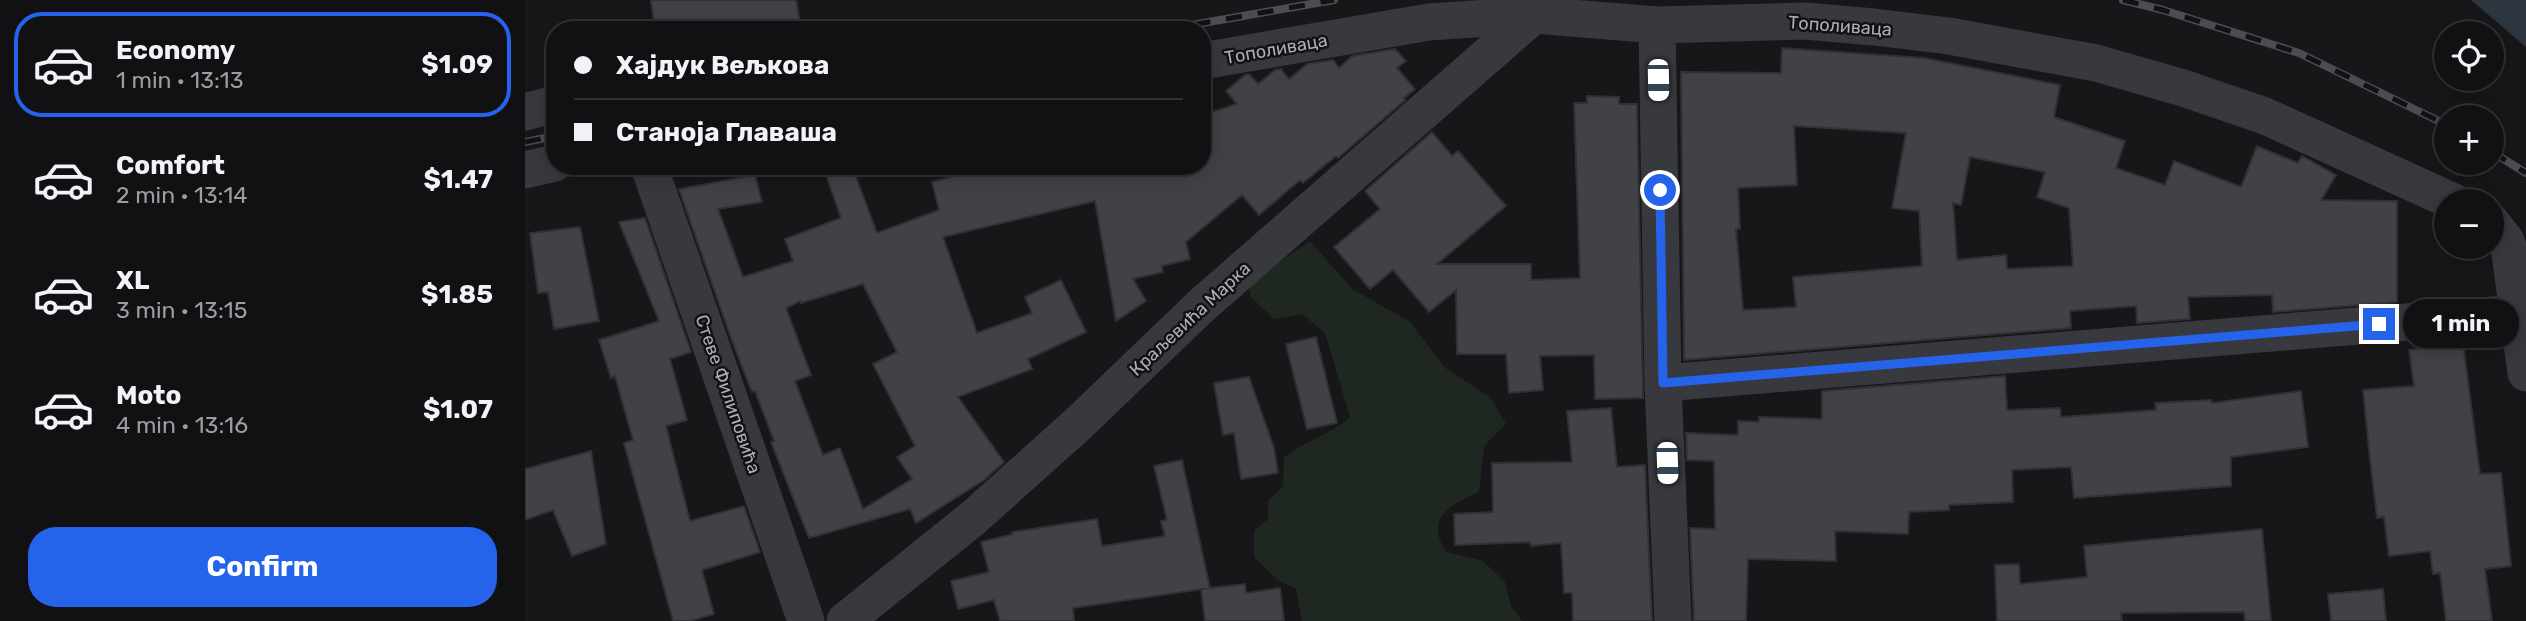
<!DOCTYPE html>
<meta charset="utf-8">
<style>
:root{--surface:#111113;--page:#1e1f21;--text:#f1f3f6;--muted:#9c9da0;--line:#303133;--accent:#2563eb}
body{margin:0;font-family:Rubik,sans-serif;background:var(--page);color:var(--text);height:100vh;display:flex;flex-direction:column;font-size:26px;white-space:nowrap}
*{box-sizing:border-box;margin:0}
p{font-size:23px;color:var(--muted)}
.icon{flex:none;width:38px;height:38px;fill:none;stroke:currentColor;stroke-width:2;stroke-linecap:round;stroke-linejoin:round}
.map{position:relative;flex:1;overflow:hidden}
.sheet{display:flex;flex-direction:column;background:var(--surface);width:525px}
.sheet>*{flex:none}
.hud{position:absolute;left:21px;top:21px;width:665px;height:154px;border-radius:28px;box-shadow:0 4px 18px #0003,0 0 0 2px var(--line);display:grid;align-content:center;height:154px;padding:0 28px;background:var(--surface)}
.buttons{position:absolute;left:1909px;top:21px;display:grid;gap:14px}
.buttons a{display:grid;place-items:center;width:70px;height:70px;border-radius:50%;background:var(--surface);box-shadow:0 4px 18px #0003,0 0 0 2px var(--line);font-size:35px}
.end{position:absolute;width:32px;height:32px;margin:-16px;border:9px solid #2563eb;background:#fff;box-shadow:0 0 0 4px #fff}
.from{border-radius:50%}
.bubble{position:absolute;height:49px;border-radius:24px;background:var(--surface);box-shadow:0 4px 18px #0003,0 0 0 2px var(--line);font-size:23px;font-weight:700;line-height:49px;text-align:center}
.car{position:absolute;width:21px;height:42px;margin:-21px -10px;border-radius:9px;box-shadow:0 0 5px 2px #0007;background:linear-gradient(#fff 24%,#345 0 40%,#fff 0 76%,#345 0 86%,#fff 0)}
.hud b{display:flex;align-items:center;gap:24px;height:66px;font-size:26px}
.hud b+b{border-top:2px solid var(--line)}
.hud i{width:18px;height:18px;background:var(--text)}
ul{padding:12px 0 0;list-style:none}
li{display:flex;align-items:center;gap:21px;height:105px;margin:0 14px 10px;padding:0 14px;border:4px solid transparent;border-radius:28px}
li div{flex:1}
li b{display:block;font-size:26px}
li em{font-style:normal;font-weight:700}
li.current{border-color:var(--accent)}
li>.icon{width:63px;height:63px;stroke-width:1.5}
.button{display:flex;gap:14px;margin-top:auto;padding:14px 28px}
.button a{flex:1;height:80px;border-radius:28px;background:var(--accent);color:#fff;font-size:28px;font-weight:700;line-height:80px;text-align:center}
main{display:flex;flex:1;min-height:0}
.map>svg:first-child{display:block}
.green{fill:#1f2820}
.water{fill:#2d363e}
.building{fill:#414246;stroke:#313135;stroke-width:2;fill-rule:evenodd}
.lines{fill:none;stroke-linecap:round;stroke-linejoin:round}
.street{stroke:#38393e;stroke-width:37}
.rail-casing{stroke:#4b4d53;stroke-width:8}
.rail{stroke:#121214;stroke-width:5;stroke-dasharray:16;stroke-linecap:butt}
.route{stroke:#2563eb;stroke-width:9}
.labels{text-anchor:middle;stroke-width:5;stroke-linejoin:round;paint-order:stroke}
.street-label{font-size:18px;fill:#aaaeb9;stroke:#121214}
</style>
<main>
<section class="sheet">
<ul>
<li class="current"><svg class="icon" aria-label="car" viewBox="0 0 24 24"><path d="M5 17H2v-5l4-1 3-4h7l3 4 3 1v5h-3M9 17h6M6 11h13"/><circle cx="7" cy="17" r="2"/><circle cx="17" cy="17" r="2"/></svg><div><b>Economy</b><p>1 min · 13:13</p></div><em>$1.09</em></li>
<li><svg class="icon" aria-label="car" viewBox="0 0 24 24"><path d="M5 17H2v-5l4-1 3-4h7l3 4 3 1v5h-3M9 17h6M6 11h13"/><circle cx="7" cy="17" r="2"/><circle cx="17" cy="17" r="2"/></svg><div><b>Comfort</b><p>2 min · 13:14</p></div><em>$1.47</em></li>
<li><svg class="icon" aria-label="car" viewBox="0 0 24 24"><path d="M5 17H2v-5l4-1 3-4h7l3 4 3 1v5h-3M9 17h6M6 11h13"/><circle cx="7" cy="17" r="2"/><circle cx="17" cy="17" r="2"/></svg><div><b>XL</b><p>3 min · 13:15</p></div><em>$1.85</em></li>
<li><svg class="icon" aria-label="car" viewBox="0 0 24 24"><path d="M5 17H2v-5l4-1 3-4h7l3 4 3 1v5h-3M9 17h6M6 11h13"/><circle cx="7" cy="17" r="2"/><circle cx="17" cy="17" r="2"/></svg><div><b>Moto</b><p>4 min · 13:16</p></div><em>$1.07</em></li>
</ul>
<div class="button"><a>Confirm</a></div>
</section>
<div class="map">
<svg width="2001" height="621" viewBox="0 0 2001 621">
<rect width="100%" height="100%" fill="#171719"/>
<path class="green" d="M 785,241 L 827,289 L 885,322 L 920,368 L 965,397 L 981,424 L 959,446 L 954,492 C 925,505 899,517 921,552 L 958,561 L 980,582 L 986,606 L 997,621 L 777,621 L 771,589 L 751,579 L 729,557 L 729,531 L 743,519 L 743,501 L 758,486 L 759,457 C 780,441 805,435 825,417 L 800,333 L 777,314 L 749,319 L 725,296 L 724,283 Z"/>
<path class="water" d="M 1946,0 L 2001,0 L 2001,47 Z"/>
<path class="building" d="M 126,0 L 271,0 L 275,23 L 228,30 L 130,30 Z
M 1257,48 L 1399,58 L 1535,85 L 1529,117 L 1600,141 L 1591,168 L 1640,185 L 1649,161 L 1716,187 L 1732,146 L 1773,163 L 1777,156 L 1811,175 L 1796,200 L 1872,201 L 1872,302 L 1748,312 L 1747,295 L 1663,297 L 1665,319 L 1612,323 L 1611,306 L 1545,311 L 1546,328 L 1159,360 L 1156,72 L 1256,73 ZM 1269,126 L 1381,133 L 1367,208 L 1394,211 L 1397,266 L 1268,277 L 1271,307 L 1218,310 L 1211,229 L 1215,229 L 1213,188 L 1272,185 ZM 1445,157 L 1520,172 L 1512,197 L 1544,208 L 1548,266 L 1482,269 L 1481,255 L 1432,260 L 1428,203 L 1436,205 Z
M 870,49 L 881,61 L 872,68 L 890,89 L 879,98 L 880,100 L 813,158 L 811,156 L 778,183 L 775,180 L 734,215 L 717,195 L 661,242 L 665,259 L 637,266 L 638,272 L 608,279 L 621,301 L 591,321 L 570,201 L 418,237 L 452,333 L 507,313 L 500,297 L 536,280 L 561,332 L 503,359 L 507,369 L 433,397 L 479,462 L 459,480 L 391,523 L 385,509 L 284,538 L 246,442 L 249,441 L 230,391 L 227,392 L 207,341 L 154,189 L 230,175 L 237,202 L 193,209 L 218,277 L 268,261 L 260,239 L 316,218 L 298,166 L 327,166 L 352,233 L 414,210 L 407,182 L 467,166 L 677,166 L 677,115 L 712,104 L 701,91 L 720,75 L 724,74 L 733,84 L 750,70 L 756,69 L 764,79 L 782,64 L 808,60 L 814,68 L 827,56 ZM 338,284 L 372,352 L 348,364 L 390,446 L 372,457 L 387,479 L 338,509 L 315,448 L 298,455 L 270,381 L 286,375 L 261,308 L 275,301 L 276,303 Z
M 1062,96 L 1094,97 L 1094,104 L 1112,104 L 1118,398 L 1070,399 L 1069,355 L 1015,356 L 1018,390 L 984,393 L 981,354 L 932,354 L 931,290 L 904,312 L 868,270 L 845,289 L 809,247 L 855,209 L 840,191 L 907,132 L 927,156 L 933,151 L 981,206 L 912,264 L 1006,264 L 1006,280 L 1055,278 L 1049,103 L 1062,103 Z
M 120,218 L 166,352 L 145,359 L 162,420 L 141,426 L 165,521 L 219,506 L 235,552 L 177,570 L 189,614 L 165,621 L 148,621 L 99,443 L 108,440 L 90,376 L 86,378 L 74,340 L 134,321 L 94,222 Z
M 55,227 L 74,321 L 29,329 L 23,292 L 13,293 L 5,233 Z
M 791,337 L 812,423 L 782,429 L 761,344 Z
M 1938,343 L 1955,474 L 1976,473 L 1986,566 L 1960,569 L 1967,621 L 1921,621 L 1915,573 L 1908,574 L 1905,551 L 1864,556 L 1859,517 L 1852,518 L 1845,459 L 1838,390 L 1889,386 L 1884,350 Z
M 1480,376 L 1482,410 L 1535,408 L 1536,417 L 1631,410 L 1630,403 L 1686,400 L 1687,403 L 1776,391 L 1783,447 L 1706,457 L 1706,486 L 1549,498 L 1546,467 L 1487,470 L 1488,502 L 1424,505 L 1424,510 L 1384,512 L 1383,534 L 1310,531 L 1311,561 L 1223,559 L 1221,621 L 1169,621 L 1165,528 L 1190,529 L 1189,461 L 1162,460 L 1161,433 L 1213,435 L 1213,421 L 1234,422 L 1234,417 L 1297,419 L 1297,391 Z
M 724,377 L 749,448 L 753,473 L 716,479 L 709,433 L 698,435 L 689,383 Z
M 1086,408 L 1092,467 L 1120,465 L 1127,621 L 1048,621 L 1047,593 L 1039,593 L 1036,543 L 1006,546 L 1005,542 L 930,545 L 929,514 L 968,512 L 967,463 L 1047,462 L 1042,411 Z
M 66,451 L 81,544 L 47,556 L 28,510 L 0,520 L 0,469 Z
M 657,460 L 685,588 L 548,608 L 549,621 L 475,621 L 469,600 L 433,609 L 426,581 L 464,572 L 456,542 L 488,534 L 487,532 L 572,519 L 577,546 L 640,536 L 636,521 L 642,520 L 629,466 Z
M 1737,529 L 1746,621 L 1720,621 L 1719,612 L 1596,613 L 1597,621 L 1472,621 L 1470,565 L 1494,564 L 1495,584 L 1562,577 L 1559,546 Z
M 720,584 L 721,593 L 755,588 L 759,621 L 680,621 L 676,589 Z
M 1858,589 L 1861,621 L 1806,621 L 1803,594 Z"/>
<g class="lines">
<path class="street" d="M 1132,25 L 1138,383 L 1148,621
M 677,61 L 904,22 L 1009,15 L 1132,25 L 1280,21 L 1349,27 L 1424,36 L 1571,63 L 1658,88 L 1740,116 L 1927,201
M 0,112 L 30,104
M 124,166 L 281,621
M 0,170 L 30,163
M 1967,223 L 1981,241 L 1985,253 L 2001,373
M 1138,383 L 1992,313
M 320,621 L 448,518 L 553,424 L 677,305 L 1009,15"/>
<defs>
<path id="rail" d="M 1598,0 L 1638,10 L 1774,53 L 1922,125
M 638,30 L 809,0
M 0,142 L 30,136
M 1967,152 L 2001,173"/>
</defs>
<use href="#rail" class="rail-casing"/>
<use href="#rail" class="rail"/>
</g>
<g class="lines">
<path class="route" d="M 1135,190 L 1138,383 L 1854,324"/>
</g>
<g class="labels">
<g class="street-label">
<text transform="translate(1315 26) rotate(4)" y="6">Тополиваца</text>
<text transform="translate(751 49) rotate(-10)" y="6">Тополиваца</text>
<text transform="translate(665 319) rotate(-43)" y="6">Краљевића Марка</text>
<text transform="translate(203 394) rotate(71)" y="6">Стеве Филиповића</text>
</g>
</g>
</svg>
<div class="buttons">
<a><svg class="icon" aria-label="locate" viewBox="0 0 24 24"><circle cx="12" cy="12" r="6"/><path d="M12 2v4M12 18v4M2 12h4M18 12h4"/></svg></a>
<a>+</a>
<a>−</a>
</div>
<i class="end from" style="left:1135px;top:190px"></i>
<i class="end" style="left:1854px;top:324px"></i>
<div class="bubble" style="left:1878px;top:299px;width:116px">1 min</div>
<i class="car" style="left:1133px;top:80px;rotate:179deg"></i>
<i class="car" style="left:1142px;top:463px;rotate:178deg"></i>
<div class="hud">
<b><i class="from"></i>Хајдук Вељкова</b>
<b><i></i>Станоја Главаша</b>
</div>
</div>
</main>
